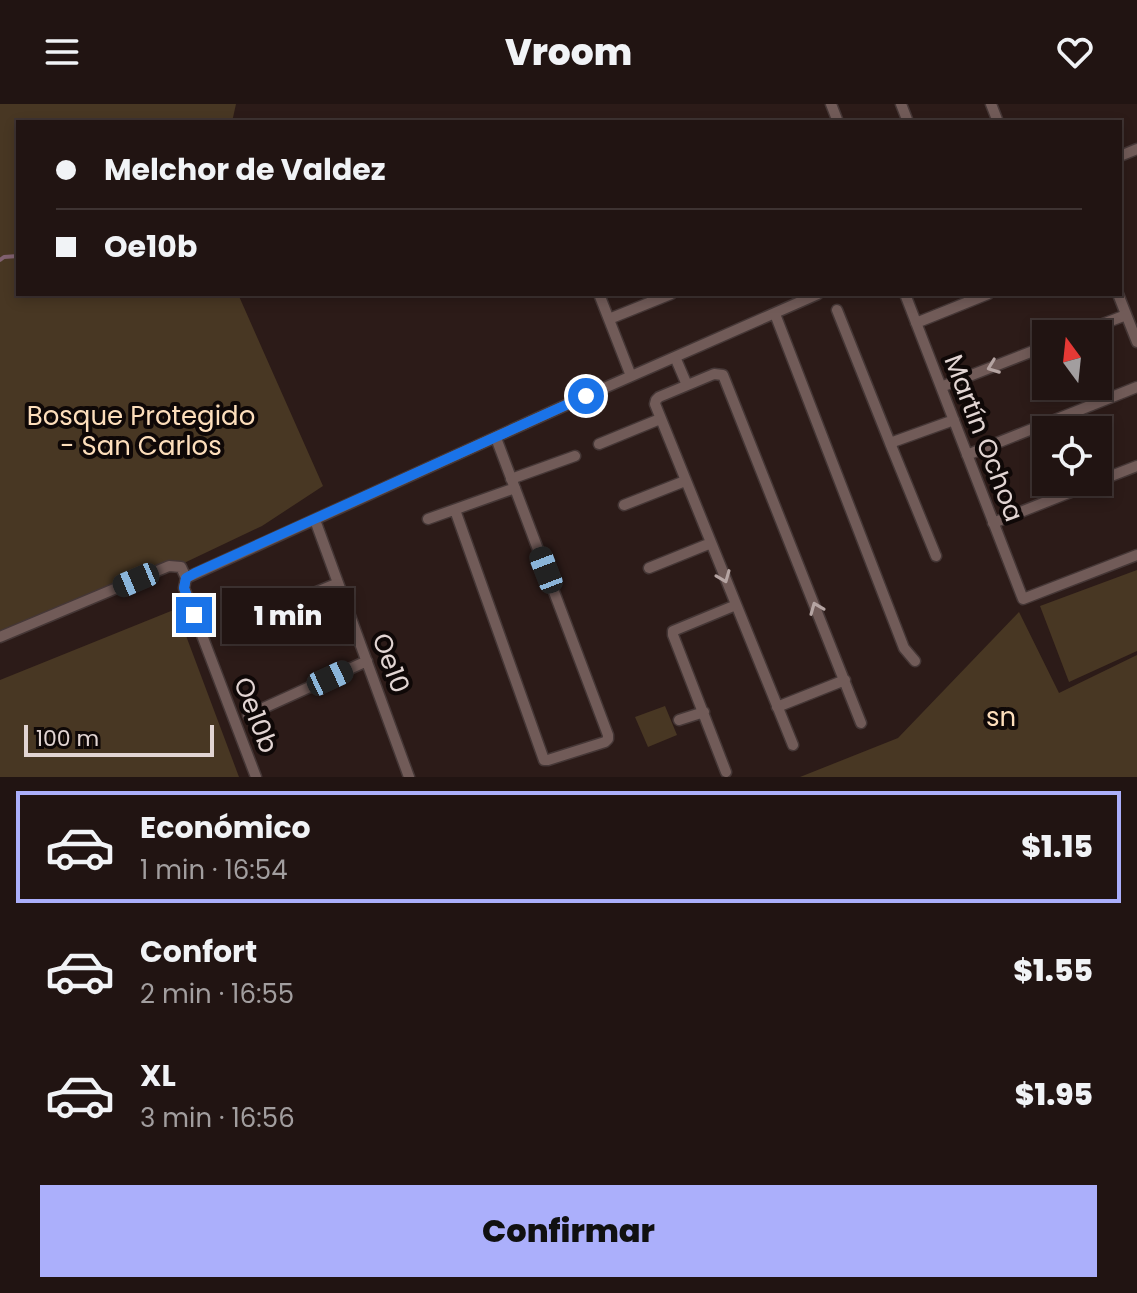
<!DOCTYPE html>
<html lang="es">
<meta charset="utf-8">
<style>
:root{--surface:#211412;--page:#2d2120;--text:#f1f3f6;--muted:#a29e9f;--line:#3e3332;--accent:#abaffb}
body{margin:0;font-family:Poppins,sans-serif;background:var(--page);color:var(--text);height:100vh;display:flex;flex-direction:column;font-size:30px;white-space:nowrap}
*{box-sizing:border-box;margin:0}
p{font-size:26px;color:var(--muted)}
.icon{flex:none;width:44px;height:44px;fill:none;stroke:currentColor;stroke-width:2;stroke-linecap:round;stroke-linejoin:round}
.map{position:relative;height:673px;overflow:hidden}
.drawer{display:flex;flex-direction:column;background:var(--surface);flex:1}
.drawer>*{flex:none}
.top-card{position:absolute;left:16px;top:16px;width:1106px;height:176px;border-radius:0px;box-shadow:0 4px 12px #0003,0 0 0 2px var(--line);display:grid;align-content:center;height:176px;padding:0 40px;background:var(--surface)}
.needle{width:52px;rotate:345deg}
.buttons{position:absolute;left:1032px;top:216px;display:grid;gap:16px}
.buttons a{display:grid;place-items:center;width:80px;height:80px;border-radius:0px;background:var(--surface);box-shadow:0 4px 12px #0003,0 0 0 2px var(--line);font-size:40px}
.scale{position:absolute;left:24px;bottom:20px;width:190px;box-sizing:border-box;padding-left:8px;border:4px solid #e2d5d3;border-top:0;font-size:22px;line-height:28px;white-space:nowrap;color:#e2d5d3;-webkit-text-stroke:6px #0f0807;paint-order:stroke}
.end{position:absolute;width:36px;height:36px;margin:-18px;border:10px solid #1a73e8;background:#fff;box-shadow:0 0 0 4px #fff}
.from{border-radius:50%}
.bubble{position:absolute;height:56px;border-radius:0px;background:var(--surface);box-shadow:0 4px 12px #0003,0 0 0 2px var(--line);font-size:26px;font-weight:800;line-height:56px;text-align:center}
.car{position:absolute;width:24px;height:48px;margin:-24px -12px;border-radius:10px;box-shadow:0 0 6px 2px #0007;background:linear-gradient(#222 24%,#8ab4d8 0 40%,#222 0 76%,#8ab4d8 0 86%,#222 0)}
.top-card b{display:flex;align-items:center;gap:28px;height:76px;font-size:30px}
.top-card b+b{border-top:2px solid var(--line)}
.top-card i{width:20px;height:20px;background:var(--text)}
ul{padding:14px 0 0;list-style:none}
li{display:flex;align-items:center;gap:24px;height:112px;margin:0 16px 12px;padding:0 24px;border:4px solid transparent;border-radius:0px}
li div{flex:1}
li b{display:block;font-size:30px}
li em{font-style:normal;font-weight:800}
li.on{border-color:var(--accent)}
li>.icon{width:72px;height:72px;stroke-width:1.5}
.cta{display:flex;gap:16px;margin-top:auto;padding:16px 40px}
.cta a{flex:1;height:92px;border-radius:0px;background:var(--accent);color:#111;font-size:32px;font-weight:800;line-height:92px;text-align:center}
header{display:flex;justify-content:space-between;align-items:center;height:104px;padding:0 40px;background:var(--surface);font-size:36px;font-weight:800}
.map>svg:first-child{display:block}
.green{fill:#483723}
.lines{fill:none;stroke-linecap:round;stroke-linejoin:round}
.stream{stroke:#816170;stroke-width:4}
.street-casing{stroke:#453736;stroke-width:13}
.street{stroke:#715b58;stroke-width:10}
.oneway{stroke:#b5a4a2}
.route{stroke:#1a73e8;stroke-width:10}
.labels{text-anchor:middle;stroke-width:8;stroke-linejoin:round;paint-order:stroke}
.park-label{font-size:26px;fill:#fddebb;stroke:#0f0807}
.street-label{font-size:26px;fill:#e2d5d3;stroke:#0f0807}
</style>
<header><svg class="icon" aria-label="menu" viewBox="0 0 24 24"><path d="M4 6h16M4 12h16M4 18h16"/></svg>Vroom<svg class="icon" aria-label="heart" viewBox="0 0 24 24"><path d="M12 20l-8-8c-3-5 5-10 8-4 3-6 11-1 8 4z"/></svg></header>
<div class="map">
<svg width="1137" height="673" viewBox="0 0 1137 673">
<rect width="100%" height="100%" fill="#2c1b18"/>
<path class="green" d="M 0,0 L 236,0 L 232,18 L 18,18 L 18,190 L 238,190 L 323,382 L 262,422 L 142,479 L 0,531 Z
M 1137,466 L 1137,547 L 1069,578 L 1040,502 Z
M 176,505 L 239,673 L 0,673 L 0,576 Z
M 1019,508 L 1059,589 L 1137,551 L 1137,673 L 800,673 L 898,634 Z
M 665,602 L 677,631 L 648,643 L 635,613 Z"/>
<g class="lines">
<path class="stream" d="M 0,156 L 4,153 L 18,152"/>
<defs>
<path id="street" d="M 831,0 L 838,18
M 901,0 L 908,18
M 991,0 L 998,18
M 1120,52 L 1137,45
M 599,190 L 631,272
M 905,190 L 1023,495 L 1137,451
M 1118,190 L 1137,238
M 837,206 L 890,339
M 775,210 L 904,544 L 915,557
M 609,215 L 671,190
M 916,219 L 988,190
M 1077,230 L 1126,211
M 675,253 L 687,281
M 941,283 L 1046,242
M 599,340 L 660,315
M 967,351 L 1137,283
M 511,375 L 575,352
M 1098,377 L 1137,362
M 624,401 L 685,377
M 455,406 L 544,656 L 548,656 L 605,638 L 608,635 L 608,631 L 496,334
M 428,415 L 515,384
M 315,416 L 409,673
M 993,419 L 1096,378
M 936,452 L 890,339 L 954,316
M 649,464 L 711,439
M 186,474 L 586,292 L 818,190
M 261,511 L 338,479
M 0,533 L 169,462 L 181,463 L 186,474 L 184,484 L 256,673
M 777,603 L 845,576
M 248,611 L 367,557
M 679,616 L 704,608
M 793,641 L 655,300 L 656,296 L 659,293 L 714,270 L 723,271 L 861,619
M 726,668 L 673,531 L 673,527 L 736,501"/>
</defs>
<use href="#street" class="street-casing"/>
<use href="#street" class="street"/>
</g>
<defs><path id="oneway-chevron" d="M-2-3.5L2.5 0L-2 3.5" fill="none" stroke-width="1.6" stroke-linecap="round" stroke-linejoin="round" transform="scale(2)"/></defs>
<g class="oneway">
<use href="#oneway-chevron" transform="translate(993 263) rotate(159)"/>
<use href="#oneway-chevron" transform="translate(724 473) rotate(68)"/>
<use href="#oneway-chevron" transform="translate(816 504) rotate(-112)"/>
</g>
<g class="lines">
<path class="route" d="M 194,511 L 184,484 L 186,474 L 195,469 L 586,292"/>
</g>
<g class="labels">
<g class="park-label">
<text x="141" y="321">Bosque Protegido<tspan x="141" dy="30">- San Carlos</tspan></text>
<text x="1001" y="622">sn</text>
</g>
<g class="street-label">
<text transform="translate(984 334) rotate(69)" y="9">Martín Ochoa</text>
<text transform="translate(391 559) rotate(70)" y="9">Oe10</text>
<text transform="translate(256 611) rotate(69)" y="9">Oe10b</text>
</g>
</g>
</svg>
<div class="buttons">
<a><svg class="needle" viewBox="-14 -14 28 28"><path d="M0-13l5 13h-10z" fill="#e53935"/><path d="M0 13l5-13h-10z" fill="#a29e9f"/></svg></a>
<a><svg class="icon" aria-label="locate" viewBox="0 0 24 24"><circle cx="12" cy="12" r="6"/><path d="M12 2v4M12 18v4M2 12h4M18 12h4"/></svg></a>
</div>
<div class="scale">100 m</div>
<i class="end from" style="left:586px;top:292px"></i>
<i class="end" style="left:194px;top:511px"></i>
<div class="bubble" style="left:222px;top:484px;width:132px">1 min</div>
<i class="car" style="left:546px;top:466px;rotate:339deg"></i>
<i class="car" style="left:136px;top:476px;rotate:247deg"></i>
<i class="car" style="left:330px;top:574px;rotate:65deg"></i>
<div class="top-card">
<b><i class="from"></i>Melchor de Valdez</b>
<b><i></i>Oe10b</b>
</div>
</div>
<section class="drawer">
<ul>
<li class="on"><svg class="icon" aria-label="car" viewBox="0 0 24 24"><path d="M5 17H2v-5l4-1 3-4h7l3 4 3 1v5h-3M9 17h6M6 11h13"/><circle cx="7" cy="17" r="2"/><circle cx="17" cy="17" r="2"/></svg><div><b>Económico</b><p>1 min · 16:54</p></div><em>$1.15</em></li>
<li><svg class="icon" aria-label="car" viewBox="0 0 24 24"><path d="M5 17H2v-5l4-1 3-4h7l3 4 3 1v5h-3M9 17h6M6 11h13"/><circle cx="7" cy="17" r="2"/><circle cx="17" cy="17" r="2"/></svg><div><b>Confort</b><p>2 min · 16:55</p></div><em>$1.55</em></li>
<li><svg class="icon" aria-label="car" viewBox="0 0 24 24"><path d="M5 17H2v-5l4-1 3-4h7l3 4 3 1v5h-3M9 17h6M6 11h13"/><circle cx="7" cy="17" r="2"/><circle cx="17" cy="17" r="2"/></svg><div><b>XL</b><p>3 min · 16:56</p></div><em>$1.95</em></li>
</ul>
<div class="cta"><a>Confirmar</a></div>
</section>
